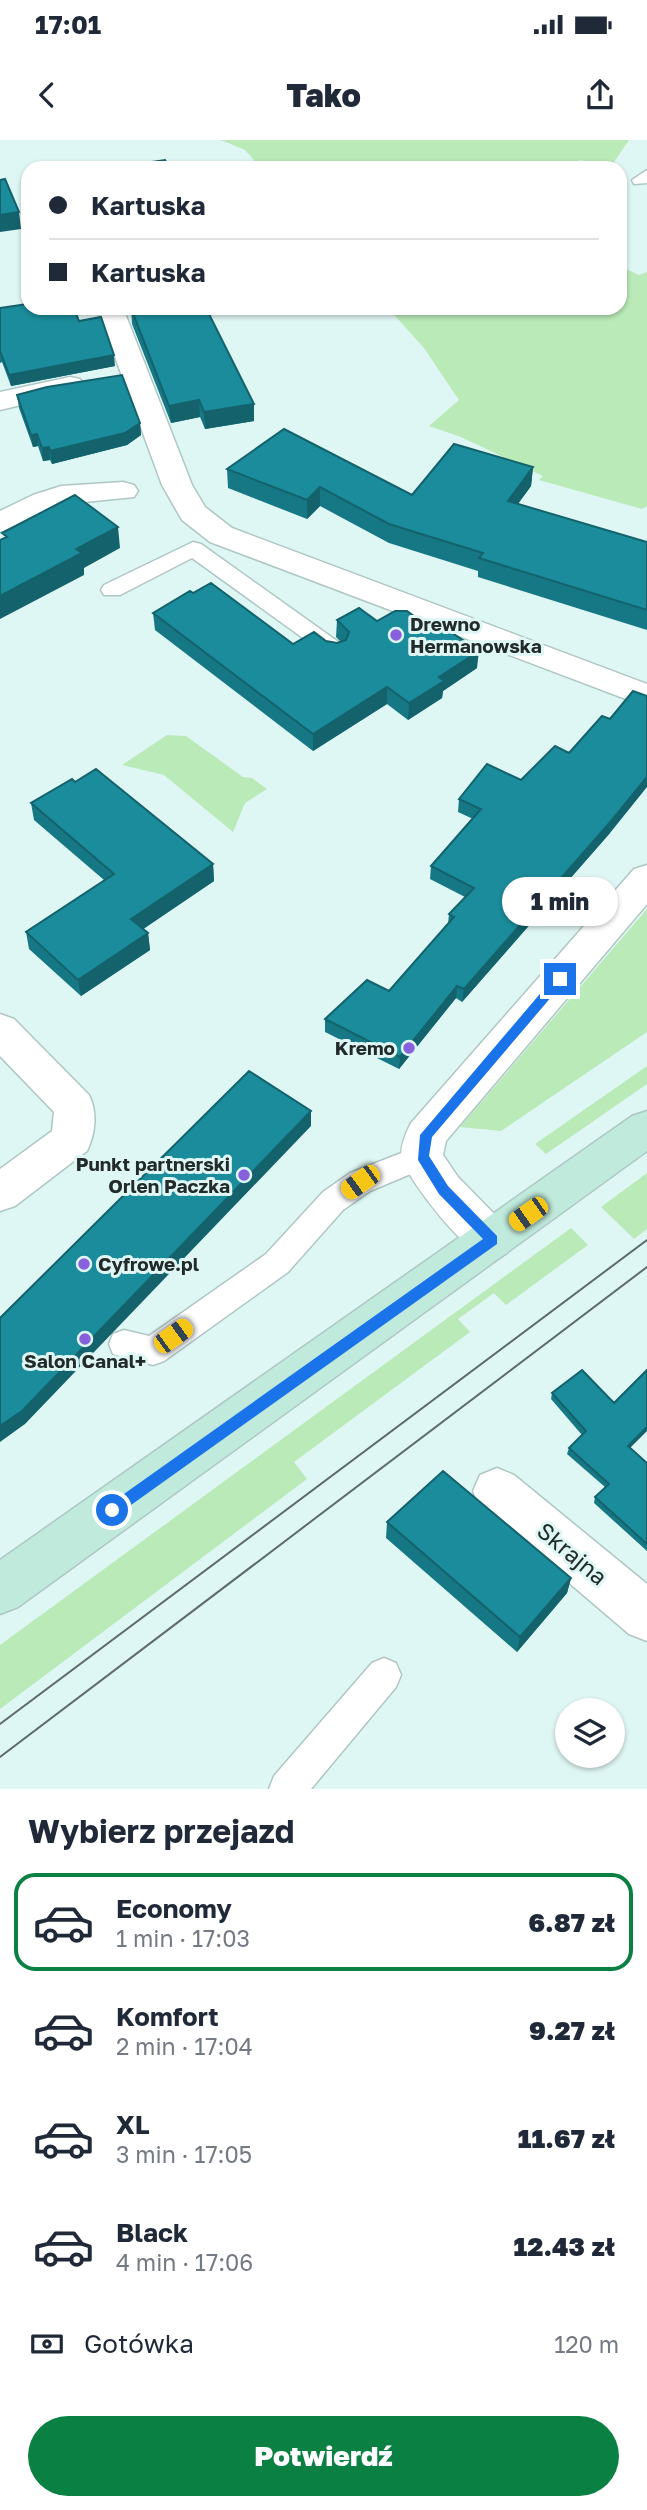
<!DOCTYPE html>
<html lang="pl">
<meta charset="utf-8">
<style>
:root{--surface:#fff;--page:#f2f2f3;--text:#1f2937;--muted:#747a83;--line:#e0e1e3;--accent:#0b8043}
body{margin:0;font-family:"Golos Text",sans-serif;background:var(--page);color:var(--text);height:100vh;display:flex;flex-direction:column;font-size:26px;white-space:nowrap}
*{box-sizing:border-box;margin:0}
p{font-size:23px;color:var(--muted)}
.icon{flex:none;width:38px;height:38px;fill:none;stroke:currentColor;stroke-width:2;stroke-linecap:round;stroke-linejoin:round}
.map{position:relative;height:1649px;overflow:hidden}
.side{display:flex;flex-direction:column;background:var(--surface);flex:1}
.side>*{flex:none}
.guide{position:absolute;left:21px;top:21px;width:606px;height:154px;border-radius:21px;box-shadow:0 2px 5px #0004;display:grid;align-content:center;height:154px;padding:0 28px;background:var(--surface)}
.buttons{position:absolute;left:555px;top:1558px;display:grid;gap:14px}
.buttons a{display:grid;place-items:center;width:70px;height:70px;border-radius:50%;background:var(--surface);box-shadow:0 2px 5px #0004;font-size:35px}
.end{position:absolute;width:32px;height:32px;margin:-16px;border:9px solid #1a73e8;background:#fff;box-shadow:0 0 0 4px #fff}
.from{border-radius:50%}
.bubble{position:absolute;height:49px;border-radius:24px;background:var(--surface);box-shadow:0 2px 5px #0004;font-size:23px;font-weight:800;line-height:49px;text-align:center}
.car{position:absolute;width:21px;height:42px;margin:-21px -10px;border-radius:9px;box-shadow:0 0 5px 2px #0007;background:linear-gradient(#f5c518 24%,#345 0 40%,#f5c518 0 76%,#345 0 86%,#f5c518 0)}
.guide b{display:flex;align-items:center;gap:24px;height:66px;font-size:26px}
.guide b+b{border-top:2px solid var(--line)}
.guide i{width:18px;height:18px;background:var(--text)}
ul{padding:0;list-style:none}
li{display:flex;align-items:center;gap:21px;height:98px;margin:0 14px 10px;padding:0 14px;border:4px solid transparent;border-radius:21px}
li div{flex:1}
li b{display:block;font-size:26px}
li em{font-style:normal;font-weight:800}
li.active{border-color:var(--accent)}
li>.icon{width:63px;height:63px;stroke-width:1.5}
h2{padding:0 28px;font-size:32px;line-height:84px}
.pay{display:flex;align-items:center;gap:18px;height:77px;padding:0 28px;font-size:26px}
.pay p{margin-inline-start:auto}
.primary-button{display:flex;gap:14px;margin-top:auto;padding:14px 28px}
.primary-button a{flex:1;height:80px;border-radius:42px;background:var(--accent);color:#fff;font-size:28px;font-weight:800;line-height:80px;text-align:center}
.status{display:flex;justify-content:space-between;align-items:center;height:49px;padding:0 35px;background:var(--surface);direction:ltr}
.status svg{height:19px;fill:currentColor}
header{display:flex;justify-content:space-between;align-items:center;height:91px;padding:0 28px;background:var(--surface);font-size:32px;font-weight:800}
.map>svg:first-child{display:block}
.green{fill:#b9eab8}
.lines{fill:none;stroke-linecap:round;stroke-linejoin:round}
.service-casing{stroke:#afc7c4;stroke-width:3}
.minor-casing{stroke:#afc7c4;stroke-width:3}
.secondary-casing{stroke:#afc7c4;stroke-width:3}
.service{fill:#fff;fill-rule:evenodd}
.minor{fill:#fff;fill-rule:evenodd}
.secondary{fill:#bfeadc;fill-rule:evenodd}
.tram{stroke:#5d6b6a;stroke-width:2}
.wall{fill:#177885}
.shaded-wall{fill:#13626c}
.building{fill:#1b8c9b;stroke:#13626c;stroke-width:2}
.route{fill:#1a73e8}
.poi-dot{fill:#8761db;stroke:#dff7f4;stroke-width:2.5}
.labels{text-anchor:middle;stroke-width:6;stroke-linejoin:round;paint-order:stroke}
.poi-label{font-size:19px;font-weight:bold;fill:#222b2a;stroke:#dff7f4;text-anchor:start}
.near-street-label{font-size:23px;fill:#222b2a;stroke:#dff7f4}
</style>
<div class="status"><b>17:01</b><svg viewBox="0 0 49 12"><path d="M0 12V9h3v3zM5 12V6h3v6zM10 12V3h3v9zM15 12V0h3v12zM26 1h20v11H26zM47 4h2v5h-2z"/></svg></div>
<header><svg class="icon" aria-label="back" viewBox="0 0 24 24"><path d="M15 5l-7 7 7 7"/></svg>Tako<svg class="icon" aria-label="share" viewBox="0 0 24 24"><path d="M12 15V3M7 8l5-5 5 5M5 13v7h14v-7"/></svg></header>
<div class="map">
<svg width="647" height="1649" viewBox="0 0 647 1649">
<rect width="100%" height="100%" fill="#dff7f4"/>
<path class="green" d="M 221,0 L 629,0 L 612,25 L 579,20 L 574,28 L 261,28 L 245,10 Z
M 620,126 L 639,135 L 647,132 L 647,366 L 642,369 L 539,340 L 543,336 L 461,297 L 429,286 L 459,260 L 424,208 L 388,168 L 620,168 Z
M 167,595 L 186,596 L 243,637 L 252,638 L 267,649 L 245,663 L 233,692 L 164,635 L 122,625 Z
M 647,769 L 647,892 L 501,991 L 460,987 Z
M 647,926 L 647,944 L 546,1014 L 535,1004 Z
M 647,1033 L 647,1089 L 634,1099 L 601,1067 Z
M 571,1088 L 588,1105 L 506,1165 L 494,1153 L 458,1179 L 470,1192 L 294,1322 L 307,1339 L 0,1569 L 0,1505 Z"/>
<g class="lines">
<defs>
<path id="service" d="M 647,30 L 647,43 L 634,44 L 632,40 Z
M 193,402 L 201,404 L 344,506 L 347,511 L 344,516 L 336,518 L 328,516 L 192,418 L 120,455 L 104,455 L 101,450 L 104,445 Z
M 422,1005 L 432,1009 L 436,1017 L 432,1025 L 370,1051 L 343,1070 L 288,1132 L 164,1221 L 153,1225 L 113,1214 L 109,1204 L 113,1194 L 124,1190 L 149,1196 L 266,1114 L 323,1052 L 350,1033 Z
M 384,1518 L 396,1523 L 401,1535 L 396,1547 L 311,1649 L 269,1649 L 274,1636 L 372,1523 Z"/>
<path id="minor" d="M 97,168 L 123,168 L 192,345 L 205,367 L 232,388 L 647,544 L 647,567 L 210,402 L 182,380 L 162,345 Z
M 70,237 L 80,239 L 84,245 L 80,251 L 0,270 L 0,252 Z
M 123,342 L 134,345 L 138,351 L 134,357 L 65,364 L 0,392 L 0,371 L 33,355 L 61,346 Z
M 647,725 L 647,764 L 446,1001 L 443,1015 L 458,1037 L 507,1087 L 514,1100 L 507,1113 C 503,1115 496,1119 492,1119 C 468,1118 409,1041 402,1019 C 399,1008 406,993 411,983 L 634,729 Z
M 0,874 L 14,879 L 89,955 C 98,973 95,994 87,1011 L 15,1066 L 0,1071 L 0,1029 L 52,991 L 54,972 L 0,916 Z
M 497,1328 L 514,1335 L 647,1444 L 647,1501 L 629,1494 L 480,1367 L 473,1351 L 480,1335 Z"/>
<path id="secondary" d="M 647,971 L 647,1011 L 18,1467 L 0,1474 L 0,1420 L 632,976 Z"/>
</defs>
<use href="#service" class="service-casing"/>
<use href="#minor" class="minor-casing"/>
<use href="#secondary" class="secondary-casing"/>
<use href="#service" class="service"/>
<use href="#minor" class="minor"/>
<use href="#secondary" class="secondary"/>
<path class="tram" d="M 0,1584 L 647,1100
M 0,1617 L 647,1127"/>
</g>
<path class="wall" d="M 0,168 L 79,181 L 115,226 L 11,246 L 2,222 L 0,223 Z
M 131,168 L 254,281 L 205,289 L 200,277 L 171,283 L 132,184 Z
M 17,255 L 140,283 L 141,295 L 127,305 L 52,324 L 50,320 L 43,321 L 38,306 L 33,307 L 19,268 Z
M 533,327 L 531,346 L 518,364 L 647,402 L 647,490 L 478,437 L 478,431 L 389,403 L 320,366 L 307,379 L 228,348 L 227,329 L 412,355 Z
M 153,473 L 293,504 L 326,501 L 337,503 L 341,502 L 336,497 L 337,480 L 377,481 L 477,528 L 443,551 L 442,558 L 408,580 L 387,564 L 313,611 L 155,490 Z
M 75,642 L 213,724 L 214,741 L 143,789 L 148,793 L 150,810 L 81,856 L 29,809 L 26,792 L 104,740 L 34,680 L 31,663 Z
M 459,659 L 610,693 L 462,862 L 456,858 L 399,929 L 325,892 L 325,879 L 389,851 L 448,784 L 449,774 L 465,757 L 430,739 L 431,726 L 473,679 L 458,672 Z
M 552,1253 L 630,1308 L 647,1323 L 647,1411 L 594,1363 L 595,1357 L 605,1347 L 567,1314 L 569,1308 L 582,1295 L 551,1259 Z
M 387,1382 L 571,1438 L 567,1453 L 517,1512 L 386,1398 Z"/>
<path class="shaded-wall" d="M 19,72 L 21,89 L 0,92 L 0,75 Z
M 114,215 L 115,226 L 11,246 L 9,235 Z
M 199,260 L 200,277 L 171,283 L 169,266 Z
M 254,264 L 254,281 L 205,289 L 204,272 Z
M 140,283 L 141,295 L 127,305 L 52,324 L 50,311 Z
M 37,294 L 38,306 L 33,307 L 31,295 Z
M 49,307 L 50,320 L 43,321 L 42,308 Z
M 533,327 L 531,346 L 506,380 L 508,361 Z
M 320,347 L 320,366 L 307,379 L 307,360 Z
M 118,387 L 120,408 L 84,428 L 84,435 L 0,479 L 0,456 L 76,409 Z
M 479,511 L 477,528 L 443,551 L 442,558 L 408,580 L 409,563 L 439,537 Z
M 387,547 L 387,564 L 313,611 L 313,594 Z
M 647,637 L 647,647 L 610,693 L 462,862 L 464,849 Z
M 213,724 L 214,741 L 133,796 L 131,779 Z
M 148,793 L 150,810 L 81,856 L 78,840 Z
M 457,846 L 456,858 L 399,929 L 400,917 Z
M 311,971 L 311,986 L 25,1284 L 0,1302 L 0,1286 Z
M 647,1287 L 647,1291 L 626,1312 L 628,1306 Z
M 571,1438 L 567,1453 L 517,1512 L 520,1497 Z"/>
<path class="building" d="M 165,20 L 169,28 L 125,28 L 124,26 Z
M 5,39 L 19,72 L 0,75 L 0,40 Z
M 28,164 L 28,168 L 74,168 L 79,181 L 101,177 L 114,215 L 9,235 L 0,211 L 0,168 Z
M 131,168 L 206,168 L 254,264 L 204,272 L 199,260 L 169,266 Z
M 122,235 L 140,283 L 125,293 L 50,311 L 49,307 L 42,308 L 37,294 L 31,295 L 17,255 L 47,247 Z
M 284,289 L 412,355 L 454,304 L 533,327 L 508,361 L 647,402 L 647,470 L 479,418 L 483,413 L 389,384 L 320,347 L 307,360 L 227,329 Z
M 75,355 L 118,387 L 76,409 L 82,413 L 0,456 L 0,400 L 7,397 L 2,393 Z
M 211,443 L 293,504 L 314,492 L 326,501 L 337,503 L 346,500 L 349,492 L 337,480 L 359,468 L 377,481 L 395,471 L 407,471 L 422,482 L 436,482 L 479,511 L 439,537 L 444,541 L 409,563 L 387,547 L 313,594 L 153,473 L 190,451 L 193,453 Z
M 633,551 L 647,556 L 647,637 L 612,680 L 464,849 L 457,846 L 400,917 L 325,879 L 367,840 L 389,851 L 454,777 L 449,774 L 474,748 L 431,726 L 481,669 L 459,659 L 487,624 L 521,640 L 555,606 L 569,613 L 602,576 L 610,579 Z
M 96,629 L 213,724 L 131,779 L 148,793 L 78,840 L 26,792 L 114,734 L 31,663 L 72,639 L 75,642 Z
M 249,931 L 311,971 L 22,1271 L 0,1286 L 0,1178 Z
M 582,1230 L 614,1263 L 647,1230 L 647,1287 L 628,1306 L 647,1323 L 647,1404 L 595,1357 L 609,1344 L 569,1308 L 586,1291 L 552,1253 Z
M 443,1331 L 571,1438 L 520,1497 L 387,1382 Z"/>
<path class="route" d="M 560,834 L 564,835 L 564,842 L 432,997 L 429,1016 L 448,1046 L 497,1096 L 497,1104 L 117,1375 L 107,1375 L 107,1366 L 483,1099 L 439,1054 L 418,1020 L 420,995 L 556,835 Z"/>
<g class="poi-dot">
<circle cx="396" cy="495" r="7"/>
<circle cx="409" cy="908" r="7"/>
<circle cx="244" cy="1035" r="7"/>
<circle cx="84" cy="1124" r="7"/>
<circle cx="85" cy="1199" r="7"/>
</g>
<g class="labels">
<g class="poi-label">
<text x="410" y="491">Drewno<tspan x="410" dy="22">Hermanowska</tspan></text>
<text x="395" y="915" text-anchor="end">Kremo</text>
<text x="230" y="1031" text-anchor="end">Punkt partnerski<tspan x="230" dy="22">Orlen Paczka</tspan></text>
<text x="98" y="1131">Cyfrowe.pl</text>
<text x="85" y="1228" text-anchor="middle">Salon Canal+</text>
</g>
<g class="near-street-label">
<text transform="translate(572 1414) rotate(40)" y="8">Skrajna</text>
</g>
</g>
</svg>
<div class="buttons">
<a><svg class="icon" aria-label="layers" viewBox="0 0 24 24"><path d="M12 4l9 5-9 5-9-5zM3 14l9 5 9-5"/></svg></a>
</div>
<i class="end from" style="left:112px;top:1370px"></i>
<i class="end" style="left:560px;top:839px"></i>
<div class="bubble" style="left:502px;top:737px;width:116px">1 min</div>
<i class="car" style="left:360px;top:1042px;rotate:234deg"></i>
<i class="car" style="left:528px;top:1074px;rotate:235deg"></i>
<i class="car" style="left:173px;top:1196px;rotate:54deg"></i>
<div class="guide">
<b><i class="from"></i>Kartuska</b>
<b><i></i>Kartuska</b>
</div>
</div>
<section class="side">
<h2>Wybierz przejazd</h2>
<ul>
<li class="active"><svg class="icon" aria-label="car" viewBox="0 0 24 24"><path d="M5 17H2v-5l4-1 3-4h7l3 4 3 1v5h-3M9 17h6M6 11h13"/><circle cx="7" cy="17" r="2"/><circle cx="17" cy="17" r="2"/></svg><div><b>Economy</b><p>1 min · 17:03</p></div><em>6.87 zł</em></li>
<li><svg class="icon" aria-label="car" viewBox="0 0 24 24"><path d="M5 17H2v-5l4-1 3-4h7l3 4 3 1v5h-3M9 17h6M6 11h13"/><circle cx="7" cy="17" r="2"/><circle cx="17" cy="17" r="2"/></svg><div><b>Komfort</b><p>2 min · 17:04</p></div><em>9.27 zł</em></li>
<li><svg class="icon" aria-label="car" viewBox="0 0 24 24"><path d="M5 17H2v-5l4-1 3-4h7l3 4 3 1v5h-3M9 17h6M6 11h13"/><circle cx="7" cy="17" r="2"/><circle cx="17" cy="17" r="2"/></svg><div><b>XL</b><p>3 min · 17:05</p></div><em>11.67 zł</em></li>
<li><svg class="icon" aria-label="car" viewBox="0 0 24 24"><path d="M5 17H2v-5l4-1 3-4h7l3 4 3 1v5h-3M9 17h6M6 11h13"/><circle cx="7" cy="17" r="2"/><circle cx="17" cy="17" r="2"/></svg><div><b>Black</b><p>4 min · 17:06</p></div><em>12.43 zł</em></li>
</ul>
<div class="pay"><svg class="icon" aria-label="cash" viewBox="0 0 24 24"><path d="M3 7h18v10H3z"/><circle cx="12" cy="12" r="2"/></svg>Gotówka<p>120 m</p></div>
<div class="primary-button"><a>Potwierdź</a></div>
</section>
